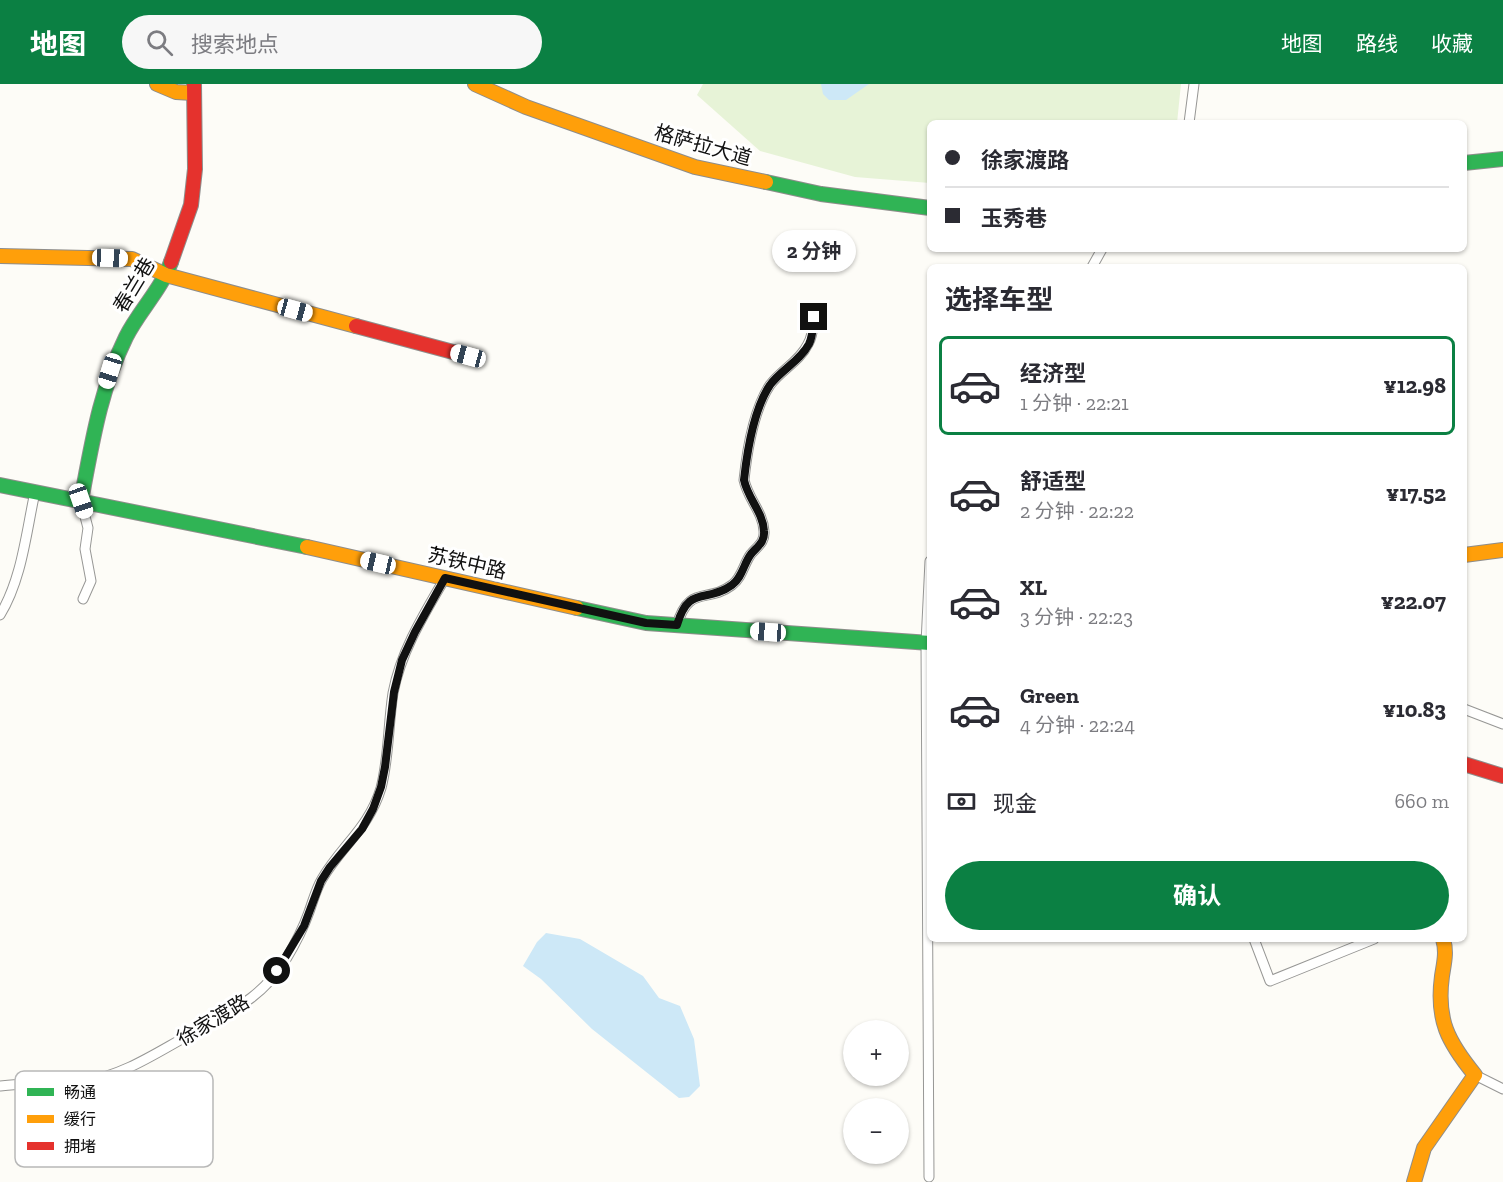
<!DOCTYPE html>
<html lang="zh">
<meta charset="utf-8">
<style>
:root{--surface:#fff;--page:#f7f7f7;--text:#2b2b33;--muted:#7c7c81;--line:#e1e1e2;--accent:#0b8043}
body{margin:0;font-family:"Zilla Slab","Noto Sans SC",serif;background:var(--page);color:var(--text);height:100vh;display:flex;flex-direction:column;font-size:22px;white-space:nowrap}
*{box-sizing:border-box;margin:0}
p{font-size:20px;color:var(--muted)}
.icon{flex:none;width:33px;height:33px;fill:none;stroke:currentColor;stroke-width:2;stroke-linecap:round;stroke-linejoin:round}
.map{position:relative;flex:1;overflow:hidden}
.details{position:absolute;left:927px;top:180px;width:540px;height:678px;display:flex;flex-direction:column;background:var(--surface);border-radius:9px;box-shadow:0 2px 4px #0004}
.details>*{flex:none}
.guide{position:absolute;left:927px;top:36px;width:540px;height:132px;border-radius:9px;box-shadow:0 2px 4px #0004;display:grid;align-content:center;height:132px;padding:0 18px;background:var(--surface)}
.fabs{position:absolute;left:843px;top:936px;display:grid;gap:12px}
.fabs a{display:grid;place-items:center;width:66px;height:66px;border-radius:50%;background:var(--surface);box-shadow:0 2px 4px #0004;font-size:30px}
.end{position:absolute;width:27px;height:27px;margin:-14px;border:8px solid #111;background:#fff;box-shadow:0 0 0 3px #fff}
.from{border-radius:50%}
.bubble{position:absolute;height:42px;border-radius:21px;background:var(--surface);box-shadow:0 2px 4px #0004;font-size:20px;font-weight:700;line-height:42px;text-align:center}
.car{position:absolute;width:18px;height:36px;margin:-18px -9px;border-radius:8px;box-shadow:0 0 4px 2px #0007;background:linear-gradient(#fff 24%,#345 0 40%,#fff 0 76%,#345 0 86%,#fff 0)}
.guide b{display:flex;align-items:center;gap:21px;height:57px;font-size:22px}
.guide b+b{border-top:2px solid var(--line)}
.guide i{width:15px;height:15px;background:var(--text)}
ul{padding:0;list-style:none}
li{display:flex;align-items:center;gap:18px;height:99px;margin:0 12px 9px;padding:0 6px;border:3px solid transparent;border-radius:9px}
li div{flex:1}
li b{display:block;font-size:22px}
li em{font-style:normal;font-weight:700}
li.on{border-color:var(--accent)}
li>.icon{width:54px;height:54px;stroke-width:1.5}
h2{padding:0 18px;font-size:27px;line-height:72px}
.pay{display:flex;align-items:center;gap:15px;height:66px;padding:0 18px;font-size:22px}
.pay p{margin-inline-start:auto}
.action{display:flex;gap:12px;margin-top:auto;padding:12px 18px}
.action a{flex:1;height:69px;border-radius:36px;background:var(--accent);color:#fff;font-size:24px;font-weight:700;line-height:69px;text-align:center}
header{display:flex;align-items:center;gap:36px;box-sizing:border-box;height:84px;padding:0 30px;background:var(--accent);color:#fff}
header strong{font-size:28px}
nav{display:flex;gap:33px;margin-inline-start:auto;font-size:21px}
.search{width:420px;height:54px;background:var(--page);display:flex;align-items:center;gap:15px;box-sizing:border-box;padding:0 21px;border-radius:33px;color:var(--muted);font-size:22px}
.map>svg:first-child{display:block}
.green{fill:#e7f3d7}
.water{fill:#cde8f7}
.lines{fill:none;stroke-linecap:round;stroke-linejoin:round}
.street-casing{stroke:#979795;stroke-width:11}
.fast-casing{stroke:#8e8d8b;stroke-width:16}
.slow-casing{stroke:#8e8d8b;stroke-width:16}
.jam-casing{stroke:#8e8d8b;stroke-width:16}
.street{stroke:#fffffe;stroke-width:9}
.fast{stroke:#30b455;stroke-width:14}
.slow{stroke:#ff9f0a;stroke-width:14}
.jam{stroke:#e5322d;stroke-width:14}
.route{stroke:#111;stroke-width:8}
.labels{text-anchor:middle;stroke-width:6;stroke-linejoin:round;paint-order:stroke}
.street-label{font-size:20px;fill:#111;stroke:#fff}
.key{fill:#fff;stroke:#b8b8b8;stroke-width:1.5}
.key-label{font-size:16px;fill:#111}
</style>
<header>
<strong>地图</strong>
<div class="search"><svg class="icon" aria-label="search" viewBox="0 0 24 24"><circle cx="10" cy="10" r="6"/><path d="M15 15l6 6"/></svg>搜索地点</div>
<nav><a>地图</a><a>路线</a><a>收藏</a></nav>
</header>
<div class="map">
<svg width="1503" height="1098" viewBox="0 0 1503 1098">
<rect width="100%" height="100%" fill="#fdfcf7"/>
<path class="green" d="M 703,0 L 1181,0 L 1177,39 L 930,39 L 930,99 L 855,93 L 760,67 L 697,11 Z"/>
<path class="water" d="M 821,0 L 869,0 L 846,16 L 829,16 L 823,10 Z
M 546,849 L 580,855 L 643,892 L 659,914 L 680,922 L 694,955 L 700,1002 L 689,1013 L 679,1014 L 592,945 L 541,895 L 523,882 L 537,858 Z"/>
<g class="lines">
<defs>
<path id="street" d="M 1189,39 L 1194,0
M 1092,183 L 1102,165
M 81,417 L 88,444 L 85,465 L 91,497 L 83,515
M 0,531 C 22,495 26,449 35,408
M 677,541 C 689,500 707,520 732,501 C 742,494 744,479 751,470 C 758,462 765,458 764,447 C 763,428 748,415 744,396 C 747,367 754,325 770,301 C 781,286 800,277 808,260 C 813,252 813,242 814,233
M 1464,625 L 1503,640
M 1254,855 L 1270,897 L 1374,855
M 1475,991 L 1503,1005
M 0,1002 C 28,998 57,1002 86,997 C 124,991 156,969 189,951 C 210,939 232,928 251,914 C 264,904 276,891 285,877 C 294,862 303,845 309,828 C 313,817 316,805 322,795 C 342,761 369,744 381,704 C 389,674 388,641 393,609 C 401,567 424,530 445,494
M 929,1093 L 926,559 L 930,477"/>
<path id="fast" d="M 1464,79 L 1503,75
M 766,98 L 821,110 L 930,124
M 0,401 L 307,463
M 81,417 C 92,359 100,306 126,253 C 139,227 161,206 171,178
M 577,524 L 646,539 L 930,559"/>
<path id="slow" d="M 157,0 L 176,8 L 193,9
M 475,0 L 526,23 L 695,83 L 766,98
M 0,172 L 132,175 L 166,191 L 356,242
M 307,463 L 577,524
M 1464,471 L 1503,466
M 1414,1098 L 1424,1064 L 1475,991 C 1448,958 1436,936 1442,892 C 1444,879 1447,868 1443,855"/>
<path id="jam" d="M 171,178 L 191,121 L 195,85 L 194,0
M 356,242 L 468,272
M 1464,680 L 1503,692"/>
</defs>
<use href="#street" class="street-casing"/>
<use href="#fast" class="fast-casing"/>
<use href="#slow" class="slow-casing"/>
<use href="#jam" class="jam-casing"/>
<use href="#street" class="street"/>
<use href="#fast" class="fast"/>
<use href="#slow" class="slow"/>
<use href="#jam" class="jam"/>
</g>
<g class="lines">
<path class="route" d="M 277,887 L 304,842 L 321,797 L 330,783 L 362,745 L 373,725 L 381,703 L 385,683 L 394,608 L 402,576 L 415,548 L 445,494 L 646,539 L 677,541 C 689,500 706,520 732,501 C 742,494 744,479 751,470 C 758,462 765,458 764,447 C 763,428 748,415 744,396 C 747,368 754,325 770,301 C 781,286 800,277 809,260 C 813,252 813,242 814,233"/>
</g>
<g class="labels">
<g class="street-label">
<text transform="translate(703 61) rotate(16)" y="7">格萨拉大道</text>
<text transform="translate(134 201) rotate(-59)" y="7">春兰巷</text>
<text transform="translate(467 479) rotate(13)" y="7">苏铁中路</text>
<text transform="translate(213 936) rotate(-31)" y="7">徐家渡路</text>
</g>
</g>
<rect x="15" y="987" width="198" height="96" rx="9" class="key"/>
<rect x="27" y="1004" width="27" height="8" fill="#30b455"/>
<rect x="27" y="1031" width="27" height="8" fill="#ff9f0a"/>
<rect x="27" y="1058" width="27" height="8" fill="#e5322d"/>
<g class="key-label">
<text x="64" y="1014">畅通</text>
<text x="64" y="1041">缓行</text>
<text x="64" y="1068">拥堵</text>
</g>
</svg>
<div class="fabs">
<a>+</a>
<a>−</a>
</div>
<i class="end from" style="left:277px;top:887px"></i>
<i class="end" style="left:814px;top:233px"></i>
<div class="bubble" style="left:772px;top:146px;width:84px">2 分钟</div>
<i class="car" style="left:110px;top:174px;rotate:92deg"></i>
<i class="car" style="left:295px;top:226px;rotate:105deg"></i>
<i class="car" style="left:468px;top:272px;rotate:285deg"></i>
<i class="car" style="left:110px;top:287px;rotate:197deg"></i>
<i class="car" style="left:81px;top:417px;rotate:161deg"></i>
<i class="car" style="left:378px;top:479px;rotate:283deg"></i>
<i class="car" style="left:768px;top:548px;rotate:274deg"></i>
<div class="guide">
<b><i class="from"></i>徐家渡路</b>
<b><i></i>玉秀巷</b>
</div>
<section class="details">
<h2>选择车型</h2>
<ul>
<li class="on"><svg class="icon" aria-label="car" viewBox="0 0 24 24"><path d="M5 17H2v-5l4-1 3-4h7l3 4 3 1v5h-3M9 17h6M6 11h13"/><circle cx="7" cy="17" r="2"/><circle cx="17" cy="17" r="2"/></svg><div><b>经济型</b><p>1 分钟 · 22:21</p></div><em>¥12.98</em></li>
<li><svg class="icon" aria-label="car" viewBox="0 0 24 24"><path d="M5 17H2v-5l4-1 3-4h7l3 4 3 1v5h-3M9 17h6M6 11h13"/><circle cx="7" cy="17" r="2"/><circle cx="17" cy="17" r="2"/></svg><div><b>舒适型</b><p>2 分钟 · 22:22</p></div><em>¥17.52</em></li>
<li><svg class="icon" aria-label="car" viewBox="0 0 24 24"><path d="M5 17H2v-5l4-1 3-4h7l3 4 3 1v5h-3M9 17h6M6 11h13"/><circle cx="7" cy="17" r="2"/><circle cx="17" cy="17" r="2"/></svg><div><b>XL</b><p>3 分钟 · 22:23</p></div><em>¥22.07</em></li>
<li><svg class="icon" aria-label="car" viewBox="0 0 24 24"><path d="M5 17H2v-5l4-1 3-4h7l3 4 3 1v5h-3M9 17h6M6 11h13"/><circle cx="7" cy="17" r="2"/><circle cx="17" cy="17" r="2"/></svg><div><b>Green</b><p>4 分钟 · 22:24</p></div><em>¥10.83</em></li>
</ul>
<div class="pay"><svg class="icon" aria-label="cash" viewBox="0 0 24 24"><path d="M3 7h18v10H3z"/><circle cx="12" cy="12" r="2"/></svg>现金<p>660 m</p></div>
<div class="action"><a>确认</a></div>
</section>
</div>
